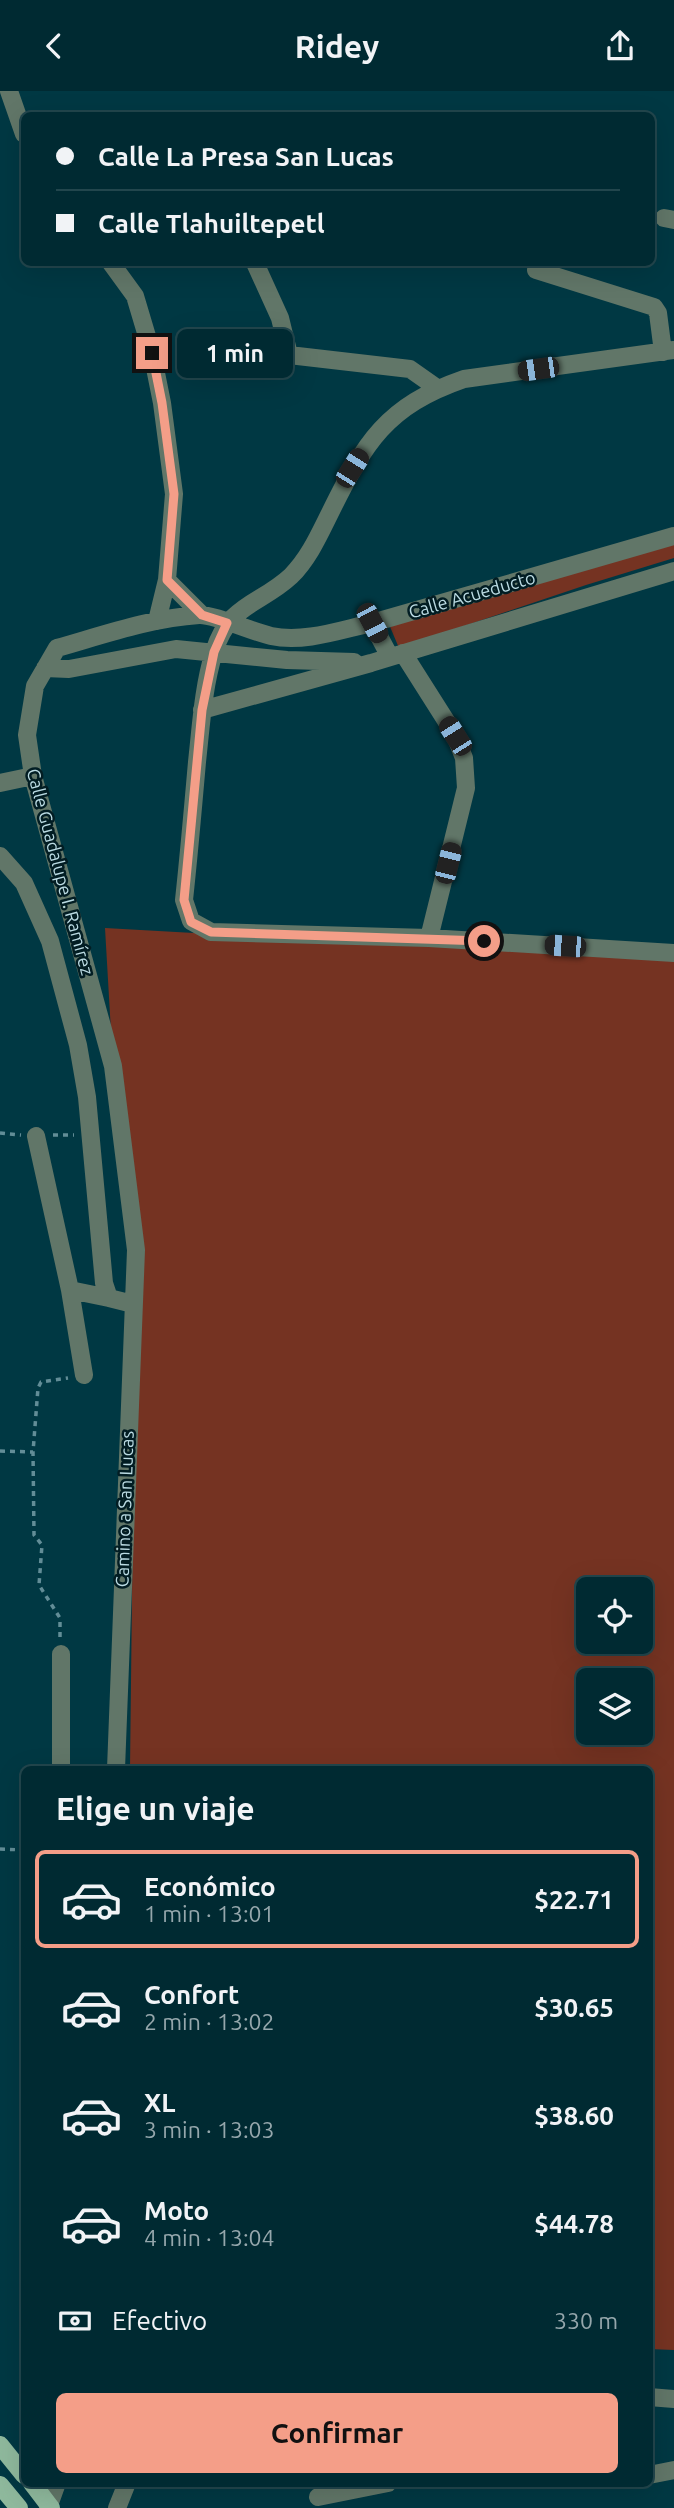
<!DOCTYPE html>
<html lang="es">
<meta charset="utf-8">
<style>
:root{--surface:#002a32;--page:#0e363e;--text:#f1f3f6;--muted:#95a7ac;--line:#22464d;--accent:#f49e88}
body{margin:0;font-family:Ubuntu,sans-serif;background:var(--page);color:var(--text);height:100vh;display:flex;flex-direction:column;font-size:26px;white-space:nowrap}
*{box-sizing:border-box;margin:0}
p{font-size:23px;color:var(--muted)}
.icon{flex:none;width:38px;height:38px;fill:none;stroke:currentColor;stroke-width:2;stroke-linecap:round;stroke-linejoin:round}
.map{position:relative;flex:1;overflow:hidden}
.side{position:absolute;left:21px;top:1675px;width:632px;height:721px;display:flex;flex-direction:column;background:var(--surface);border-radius:10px;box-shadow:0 7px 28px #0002,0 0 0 2px var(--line)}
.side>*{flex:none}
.guide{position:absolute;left:21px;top:21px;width:634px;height:154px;border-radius:10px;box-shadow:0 7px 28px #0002,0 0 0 2px var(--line);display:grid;align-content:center;height:154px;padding:0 35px;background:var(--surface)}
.controls{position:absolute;left:576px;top:1486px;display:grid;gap:14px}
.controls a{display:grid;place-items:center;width:77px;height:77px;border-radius:10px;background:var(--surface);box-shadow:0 7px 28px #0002,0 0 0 2px var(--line);font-size:35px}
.end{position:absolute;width:32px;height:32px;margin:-16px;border:9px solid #f49e88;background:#111;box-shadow:0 0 0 4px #111}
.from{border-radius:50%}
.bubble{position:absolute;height:49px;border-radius:10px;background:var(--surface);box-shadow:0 7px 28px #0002,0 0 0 2px var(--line);font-size:23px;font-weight:600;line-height:49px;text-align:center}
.car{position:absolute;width:21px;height:42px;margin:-21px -10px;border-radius:9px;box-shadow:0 0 5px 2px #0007;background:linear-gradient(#222 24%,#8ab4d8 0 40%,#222 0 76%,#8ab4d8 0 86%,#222 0)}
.guide b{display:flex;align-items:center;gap:24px;height:66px;font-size:26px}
.guide b+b{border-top:2px solid var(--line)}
.guide i{width:18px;height:18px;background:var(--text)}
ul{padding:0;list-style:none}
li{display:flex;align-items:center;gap:21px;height:98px;margin:0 14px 10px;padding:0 21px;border:4px solid transparent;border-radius:10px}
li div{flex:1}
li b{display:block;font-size:26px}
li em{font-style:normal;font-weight:600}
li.on{border-color:var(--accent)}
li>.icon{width:63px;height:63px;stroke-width:1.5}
h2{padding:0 35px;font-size:32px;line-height:84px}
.pay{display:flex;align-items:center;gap:18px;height:77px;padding:0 35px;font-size:26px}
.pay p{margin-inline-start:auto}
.cta{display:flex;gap:14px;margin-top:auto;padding:14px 35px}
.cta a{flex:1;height:80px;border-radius:10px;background:var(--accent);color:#111;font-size:28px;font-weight:600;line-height:80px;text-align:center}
header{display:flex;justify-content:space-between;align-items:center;height:91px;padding:0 35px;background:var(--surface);font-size:32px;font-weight:600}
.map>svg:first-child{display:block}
.green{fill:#753322;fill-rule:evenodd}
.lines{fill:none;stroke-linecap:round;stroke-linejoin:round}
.path{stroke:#628d97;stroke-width:3.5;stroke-dasharray:5 5;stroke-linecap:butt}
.minor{stroke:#617668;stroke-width:18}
.major{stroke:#8fb99d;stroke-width:18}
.route{stroke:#f49e88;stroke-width:9}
.labels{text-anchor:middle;stroke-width:5;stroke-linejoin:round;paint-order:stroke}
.street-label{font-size:18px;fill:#bbdbe3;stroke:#021d23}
</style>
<header><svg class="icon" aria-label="back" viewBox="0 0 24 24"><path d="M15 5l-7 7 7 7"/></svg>Ridey<svg class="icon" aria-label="share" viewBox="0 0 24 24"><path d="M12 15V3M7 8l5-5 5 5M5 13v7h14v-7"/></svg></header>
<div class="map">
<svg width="674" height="2417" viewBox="0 0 674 2417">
<rect width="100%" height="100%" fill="#003843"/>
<path class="green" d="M 674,450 L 674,467 L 586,494 L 399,557 L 388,531 Z
M 105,837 L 674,869 L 674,2259 L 649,2258 L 649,1678 L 130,1678 L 136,1159 L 113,975 ZM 588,1498 L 640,1498 L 640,1550 L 588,1550 ZM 588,1589 L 640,1589 L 640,1642 L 588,1642 Z"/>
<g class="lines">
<path class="path" d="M 0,1042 L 21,1044
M 53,1044 L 74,1044
M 0,1360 L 33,1361
M 60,1546 L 60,1527 L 39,1494 L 42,1454 L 34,1444 L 33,1361 L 38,1297 L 41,1291 L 68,1287
M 0,1758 L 24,1759"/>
<path class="minor" d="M 9,0 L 24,43
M 664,127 L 674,129
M 111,172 L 135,205 L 152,262 L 162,312 L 174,403 L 167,489 L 157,530
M 255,172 L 280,227 L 289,264
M 536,179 L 654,216 L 658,222 L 663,261
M 195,248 L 223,258 L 254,263 L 289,264 L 410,278 L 437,297
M 674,259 L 464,288 C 386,315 365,351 330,422 C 319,444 309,467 291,485 C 260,514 229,512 214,561 C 203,597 201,635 197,671 C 193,717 189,763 184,809 L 191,830 L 211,841 L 429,847 L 674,862
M 167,489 L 202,524
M 372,532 L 390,566
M 403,562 L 455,644 L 464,667 L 466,697 L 429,847
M 45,577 L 69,578 L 176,558 L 287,569 L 354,571
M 202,619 L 371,572 L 674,480
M 0,692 L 33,685
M 0,765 L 24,792 L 50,850 L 78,954 L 87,1006 L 104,1192 L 109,1207 L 133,1213
M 36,1045 L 70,1199 L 84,1284
M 70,1199 L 109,1207
M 61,1563 L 61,1678
M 116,1678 L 136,1159 L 113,975 L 33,685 L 27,644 L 35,595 L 57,557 C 103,544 151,527 199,524 C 213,523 253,541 271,545 C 304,552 340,539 372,532 L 674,445
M 649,2306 L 674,2308
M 649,2384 L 674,2379
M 318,2406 L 388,2392
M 48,2417 L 57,2392
M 117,2417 L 127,2392"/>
<path class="major" d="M 0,2354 L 24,2384
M 32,2392 L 51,2417
M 0,2394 L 19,2417"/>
</g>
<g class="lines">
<path class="route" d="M 152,262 L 162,312 L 174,403 L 167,489 L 202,524 L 227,532 L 214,561 L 202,619 L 184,809 L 191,831 L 211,841 L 484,850"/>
</g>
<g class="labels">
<g class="street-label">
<text transform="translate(472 504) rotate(-16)" y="6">Calle Acueducto</text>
<text transform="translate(60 781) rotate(75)" y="6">Calle Guadalupe I. Ramírez</text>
<text transform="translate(125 1418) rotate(-88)" y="6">Camino a San Lucas</text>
</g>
</g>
</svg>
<div class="controls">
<a><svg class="icon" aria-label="locate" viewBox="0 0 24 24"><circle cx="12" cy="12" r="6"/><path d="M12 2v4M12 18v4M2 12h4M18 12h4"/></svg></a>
<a><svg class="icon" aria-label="layers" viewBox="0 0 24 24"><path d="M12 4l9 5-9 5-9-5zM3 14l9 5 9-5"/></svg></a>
</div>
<i class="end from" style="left:484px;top:850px"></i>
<i class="end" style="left:152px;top:262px"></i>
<div class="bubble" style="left:177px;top:238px;width:116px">1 min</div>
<i class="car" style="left:538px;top:278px;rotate:262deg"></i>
<i class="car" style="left:352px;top:377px;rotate:32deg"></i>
<i class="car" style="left:372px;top:532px;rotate:152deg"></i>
<i class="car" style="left:455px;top:645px;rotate:328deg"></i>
<i class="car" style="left:448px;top:772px;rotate:14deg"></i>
<i class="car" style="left:565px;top:855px;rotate:274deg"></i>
<div class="guide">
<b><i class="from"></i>Calle La Presa San Lucas</b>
<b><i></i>Calle Tlahuiltepetl</b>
</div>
<section class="side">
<h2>Elige un viaje</h2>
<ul>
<li class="on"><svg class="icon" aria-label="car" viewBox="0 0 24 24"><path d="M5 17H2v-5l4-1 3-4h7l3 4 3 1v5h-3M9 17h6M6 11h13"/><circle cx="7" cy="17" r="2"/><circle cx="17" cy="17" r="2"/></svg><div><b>Económico</b><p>1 min · 13:01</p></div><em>$22.71</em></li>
<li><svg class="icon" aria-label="car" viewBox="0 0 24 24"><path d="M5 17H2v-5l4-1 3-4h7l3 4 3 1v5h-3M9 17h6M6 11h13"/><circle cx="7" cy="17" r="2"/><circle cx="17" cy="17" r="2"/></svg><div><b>Confort</b><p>2 min · 13:02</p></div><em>$30.65</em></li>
<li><svg class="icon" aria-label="car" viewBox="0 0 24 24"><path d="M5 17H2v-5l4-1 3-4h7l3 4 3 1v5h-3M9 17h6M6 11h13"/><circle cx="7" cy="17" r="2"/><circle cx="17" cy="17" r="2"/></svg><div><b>XL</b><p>3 min · 13:03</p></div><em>$38.60</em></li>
<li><svg class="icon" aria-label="car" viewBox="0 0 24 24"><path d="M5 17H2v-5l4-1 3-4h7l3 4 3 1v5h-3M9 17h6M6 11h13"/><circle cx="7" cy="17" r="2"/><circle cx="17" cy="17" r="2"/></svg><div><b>Moto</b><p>4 min · 13:04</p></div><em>$44.78</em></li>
</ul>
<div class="pay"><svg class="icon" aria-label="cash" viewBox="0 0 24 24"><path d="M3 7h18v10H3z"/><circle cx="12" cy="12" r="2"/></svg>Efectivo<p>330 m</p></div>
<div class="cta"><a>Confirmar</a></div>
</section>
</div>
